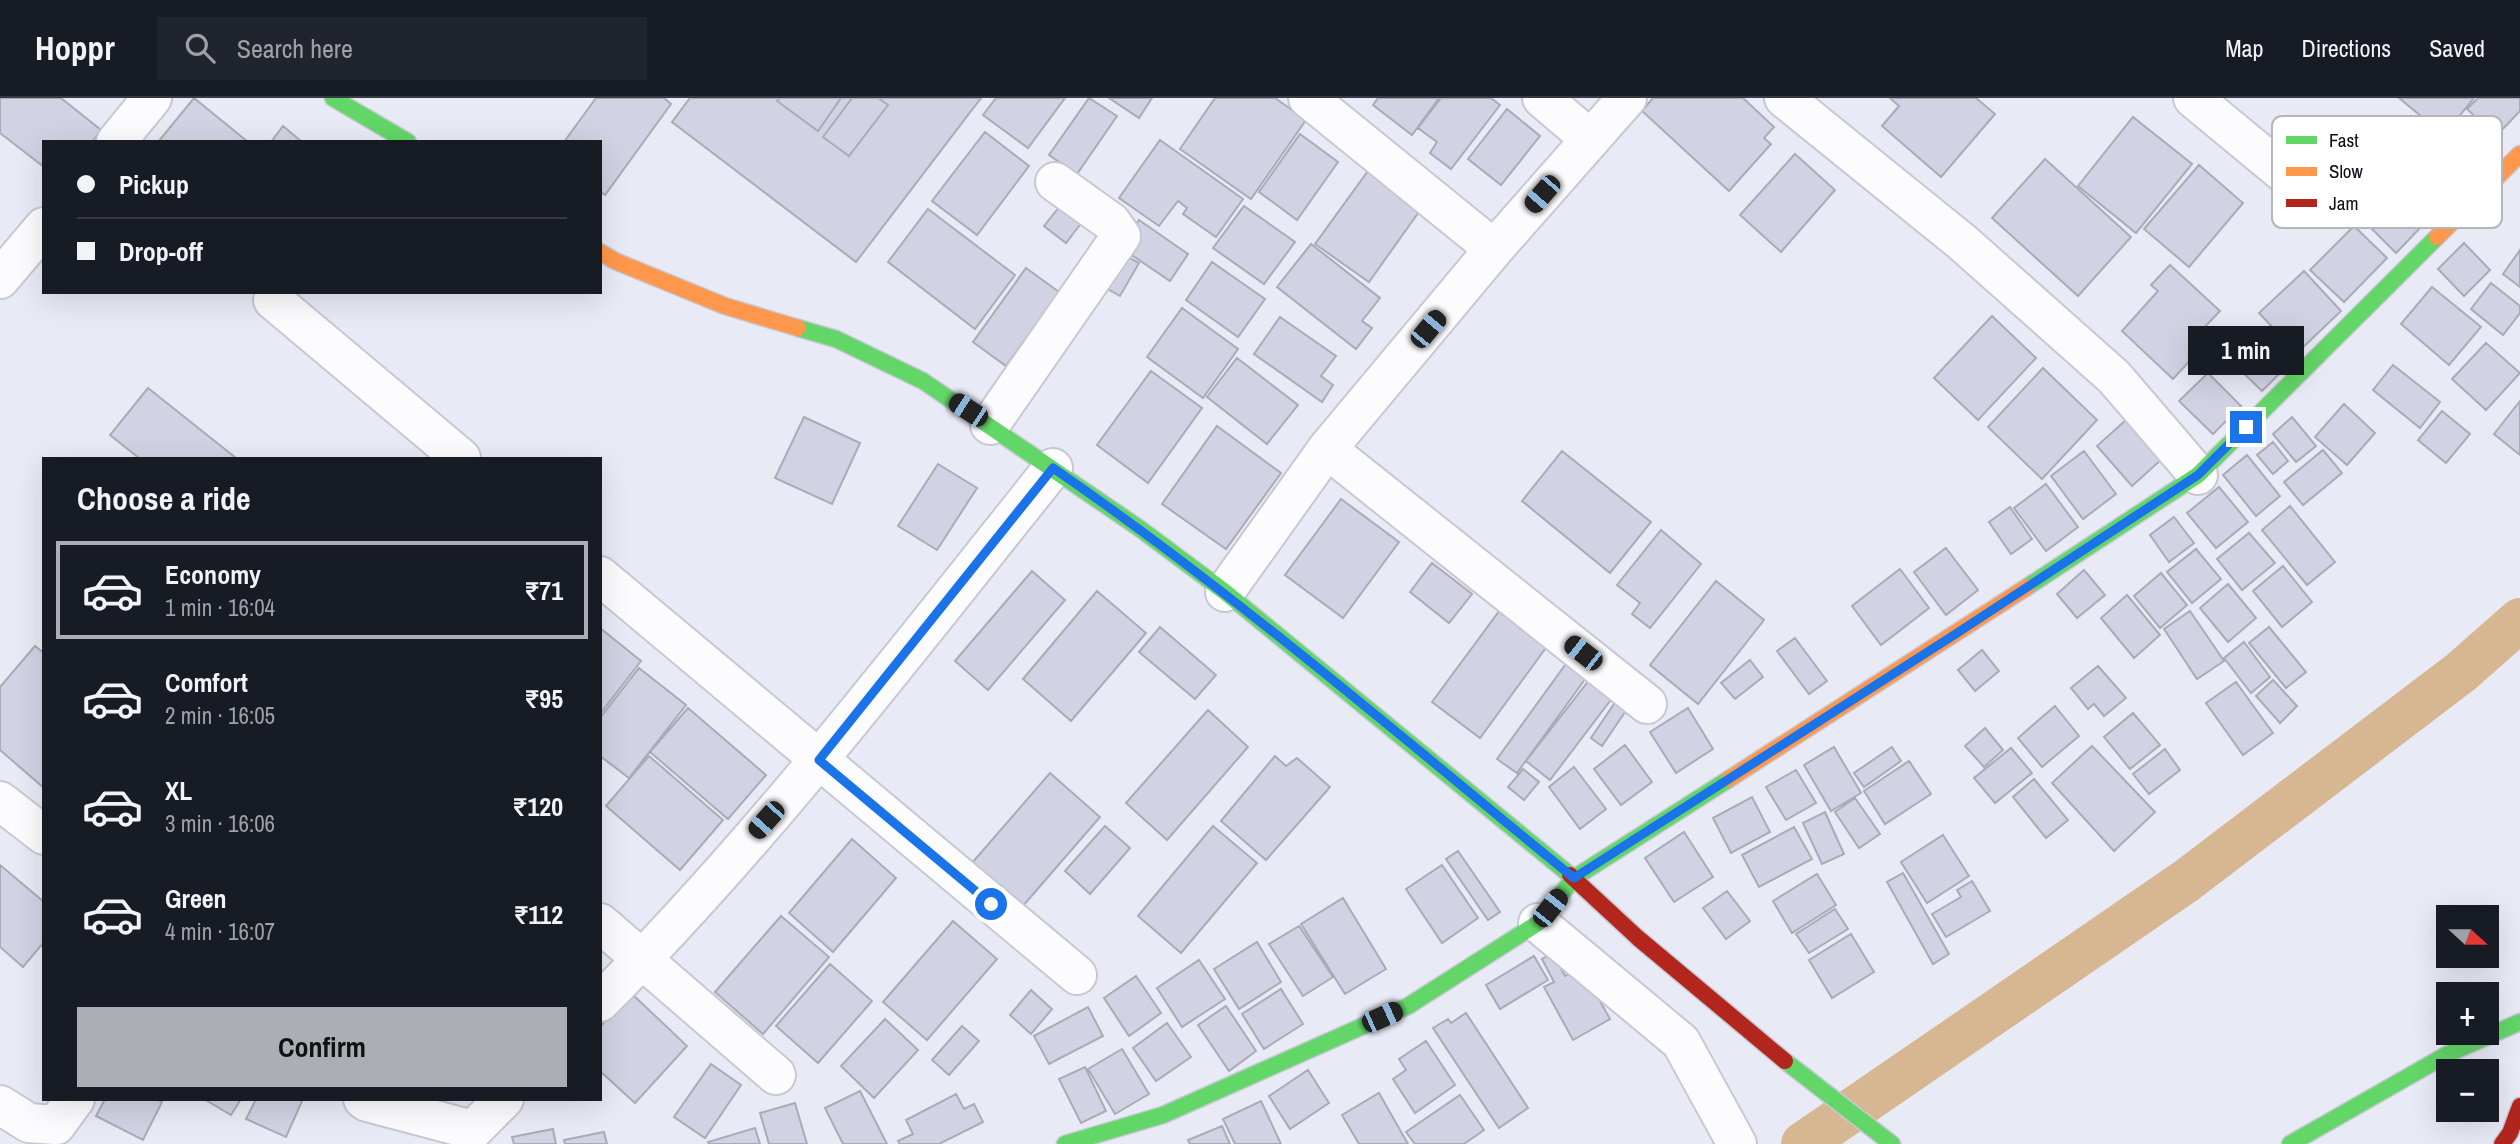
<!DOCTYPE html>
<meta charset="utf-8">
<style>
:root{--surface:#171b24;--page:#20242c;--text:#f1f3f6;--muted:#9ea1a6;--line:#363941;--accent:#adaeb5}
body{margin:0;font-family:"Archivo Narrow",sans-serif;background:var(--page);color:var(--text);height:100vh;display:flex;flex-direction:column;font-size:26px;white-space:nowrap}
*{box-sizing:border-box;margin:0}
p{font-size:23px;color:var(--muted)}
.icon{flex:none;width:38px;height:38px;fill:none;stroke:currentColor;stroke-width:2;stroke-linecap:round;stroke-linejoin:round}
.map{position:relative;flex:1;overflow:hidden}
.panel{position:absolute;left:42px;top:359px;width:560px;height:644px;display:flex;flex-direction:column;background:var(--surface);border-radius:0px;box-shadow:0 7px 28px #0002}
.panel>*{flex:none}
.top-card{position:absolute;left:42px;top:42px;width:560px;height:154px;border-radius:0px;box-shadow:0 7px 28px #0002;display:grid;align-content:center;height:154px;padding:0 35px;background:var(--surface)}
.needle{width:46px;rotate:111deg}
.fabs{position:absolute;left:2436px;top:807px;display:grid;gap:14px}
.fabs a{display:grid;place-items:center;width:63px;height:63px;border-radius:0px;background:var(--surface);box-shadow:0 7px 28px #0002;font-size:35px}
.end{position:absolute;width:32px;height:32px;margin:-16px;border:9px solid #1a73e8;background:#fff;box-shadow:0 0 0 4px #fff}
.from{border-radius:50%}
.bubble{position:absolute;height:49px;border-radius:0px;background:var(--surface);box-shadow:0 7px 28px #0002;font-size:23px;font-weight:800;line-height:49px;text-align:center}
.car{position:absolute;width:21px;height:42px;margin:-21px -10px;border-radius:9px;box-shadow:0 0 5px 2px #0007;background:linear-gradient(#222 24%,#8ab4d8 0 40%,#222 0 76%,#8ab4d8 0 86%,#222 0)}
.top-card b{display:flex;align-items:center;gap:24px;height:66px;font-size:26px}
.top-card b+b{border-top:2px solid var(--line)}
.top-card i{width:18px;height:18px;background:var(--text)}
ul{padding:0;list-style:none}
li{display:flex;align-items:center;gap:21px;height:98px;margin:0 14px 10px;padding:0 21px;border:4px solid transparent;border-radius:0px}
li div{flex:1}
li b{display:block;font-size:26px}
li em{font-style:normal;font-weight:800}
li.active{border-color:var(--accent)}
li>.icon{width:63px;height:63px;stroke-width:1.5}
h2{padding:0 35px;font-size:32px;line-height:84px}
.cta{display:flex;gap:14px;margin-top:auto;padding:14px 35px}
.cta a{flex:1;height:80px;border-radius:0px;background:var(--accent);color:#111;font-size:28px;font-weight:800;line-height:80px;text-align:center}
header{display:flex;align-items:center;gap:42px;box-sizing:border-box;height:98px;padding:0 35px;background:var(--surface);border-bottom:2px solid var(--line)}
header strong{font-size:33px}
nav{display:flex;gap:38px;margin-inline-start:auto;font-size:24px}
.search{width:490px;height:63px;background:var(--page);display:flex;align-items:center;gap:18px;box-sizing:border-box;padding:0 24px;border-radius:0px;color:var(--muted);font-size:26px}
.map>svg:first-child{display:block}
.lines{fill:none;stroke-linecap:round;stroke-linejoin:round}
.canal{stroke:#d6b792;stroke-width:44}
.building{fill:#d1d3e4;stroke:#aaabb6;stroke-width:2}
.street-casing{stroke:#c7c8d4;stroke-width:42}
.fast-casing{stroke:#c7c8d4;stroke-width:19}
.slow-casing{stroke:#c7c8d4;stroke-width:19}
.jam-casing{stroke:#c7c8d4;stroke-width:19}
.street{stroke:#fcfcfe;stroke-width:38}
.fast{stroke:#63d668;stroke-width:16}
.slow{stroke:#ff974d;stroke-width:16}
.jam{stroke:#b3261e;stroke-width:16}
.route{stroke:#1a73e8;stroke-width:9}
.key{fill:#fff;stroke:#b6b6ba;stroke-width:2}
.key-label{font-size:19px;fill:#0c0d19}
</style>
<header>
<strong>Hoppr</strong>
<div class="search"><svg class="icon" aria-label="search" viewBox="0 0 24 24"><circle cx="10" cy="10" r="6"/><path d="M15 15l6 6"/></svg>Search here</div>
<nav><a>Map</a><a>Directions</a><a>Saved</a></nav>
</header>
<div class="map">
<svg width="2520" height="1046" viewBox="0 0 2520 1046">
<rect width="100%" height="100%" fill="#e8eaf5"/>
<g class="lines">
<path class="canal" d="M 1803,1046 L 2186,783 L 2461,574 L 2520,522"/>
</g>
<path class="building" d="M 0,0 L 61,0 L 101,32 L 92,44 L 44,44 L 44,69 L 0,35 Z
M 194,0 L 248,44 L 158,44 Z
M 596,0 L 664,0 L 671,6 L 605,97 L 600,93 L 600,44 L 564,44 Z
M 690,0 L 780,0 L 777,3 L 818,33 L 841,0 L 852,0 L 823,39 L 849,58 L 888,7 L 878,0 L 981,0 L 856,164 L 672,24 Z
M 780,0 L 841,0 L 818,33 L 777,3 Z
M 852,0 L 878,0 L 888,7 L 849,58 L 823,39 Z
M 996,0 L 1065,0 L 1028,50 L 983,17 Z
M 1089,0 L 1117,18 L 1077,76 L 1049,57 Z
M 1109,0 L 1152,0 L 1139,20 Z
M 1215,0 L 1275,0 L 1306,22 L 1251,101 L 1180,51 Z
M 1378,0 L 1439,0 L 1412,37 L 1373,7 Z
M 1441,0 L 1491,0 L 1500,7 L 1451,71 L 1430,55 L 1437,44 L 1418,30 Z
M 1653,0 L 1743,0 L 1774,29 L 1764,40 L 1771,46 L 1729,93 L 1642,13 Z
M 1890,0 L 1976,0 L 1995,16 L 1941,79 L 1882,28 L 1899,8 Z
M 2399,0 L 2474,0 L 2444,37 Z
M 2478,0 L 2520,0 L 2520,13 L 2496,38 L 2467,11 Z
M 1507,11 L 1540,38 L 1501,87 L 1468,61 Z
M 2133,19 L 2192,66 L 2136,135 L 2078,88 Z
M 283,28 L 302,44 L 271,44 Z
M 985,34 L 1029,68 L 977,137 L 932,103 Z
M 1300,36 L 1338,64 L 1297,122 L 1259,94 Z
M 1160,42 L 1243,101 L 1216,139 L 1183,116 L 1187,110 L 1178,103 L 1159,128 L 1119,100 Z
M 1795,56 L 1835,92 L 1781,154 L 1740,117 Z
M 2045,61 L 2131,139 L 2078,198 L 1992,120 Z
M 2199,67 L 2243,105 L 2189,169 L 2144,131 Z
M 1368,73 L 1421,111 L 1369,184 L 1315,146 Z
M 2390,93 L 2423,127 L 2396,155 L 2362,121 Z
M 1060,108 L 1082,124 L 1066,145 L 1044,128 Z
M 1244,108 L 1295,144 L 1264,186 L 1213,150 Z
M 928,111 L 1015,177 L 975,231 L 888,164 Z
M 1139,122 L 1188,156 L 1170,183 L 1120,149 Z
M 2354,128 L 2387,160 L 2344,204 L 2310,172 Z
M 2464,145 L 2490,172 L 2464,198 L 2438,171 Z
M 1311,146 L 1380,200 L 1362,223 L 1372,230 L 1356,251 L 1277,189 Z
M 2520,152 L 2520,189 L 2503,176 Z
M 1117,153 L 1139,165 L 1120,198 L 1099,186 Z
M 1212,164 L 1265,201 L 1238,239 L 1186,202 Z
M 2170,167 L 2220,213 L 2199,235 L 2208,243 L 2173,281 L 2122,233 L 2158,193 L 2151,187 Z
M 1026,170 L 1059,194 L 1006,268 L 973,244 Z
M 2304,173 L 2341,213 L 2297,255 L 2259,215 Z
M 2491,185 L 2520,208 L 2520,215 L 2503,237 L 2471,211 Z
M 2432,189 L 2481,229 L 2449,267 L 2401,226 Z
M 1182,210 L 1238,251 L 1203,300 L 1147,259 Z
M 1992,218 L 2036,260 L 1978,322 L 1934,280 Z
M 1280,219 L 1336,258 L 1321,278 L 1333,287 L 1322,304 L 1254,256 Z
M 2256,232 L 2289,266 L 2262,293 L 2228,260 Z
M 2486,245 L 2520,275 L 2486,312 L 2452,281 Z
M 1237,260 L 1298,307 L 1267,346 L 1207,299 Z
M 2393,267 L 2440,304 L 2420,330 L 2373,292 Z
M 2043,270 L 2097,322 L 2042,381 L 1988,329 Z
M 1151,273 L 1202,310 L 1148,385 L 1097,347 Z
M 2208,275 L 2241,308 L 2213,336 L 2179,303 Z
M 148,290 L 236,360 L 139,360 L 110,337 Z
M 2520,303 L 2520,357 L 2494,336 Z
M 2344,306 L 2375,335 L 2347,367 L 2315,339 Z
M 2442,313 L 2470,336 L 2446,365 L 2418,342 Z
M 804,319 L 860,345 L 832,406 L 775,380 Z
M 2292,319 L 2316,348 L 2296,364 L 2273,336 Z
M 2127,321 L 2162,361 L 2132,388 L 2097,348 Z
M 1217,328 L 1281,375 L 1226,451 L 1162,406 Z
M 2273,344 L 2288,363 L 2273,376 L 2257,357 Z
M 2323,352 L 2342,375 L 2303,407 L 2284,384 Z
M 1562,353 L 1651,424 L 1610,475 L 1522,403 Z
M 2084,353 L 2116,396 L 2083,421 L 2051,378 Z
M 2247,357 L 2280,398 L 2256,418 L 2223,377 Z
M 938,366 L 977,390 L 937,452 L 898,428 Z
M 2046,386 L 2078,429 L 2046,453 L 2014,410 Z
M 2219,389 L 2248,424 L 2216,450 L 2187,415 Z
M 1341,401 L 1399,444 L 1343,520 L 1285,477 Z
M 2290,408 L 2335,464 L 2307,487 L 2262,432 Z
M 2010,409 L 2032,441 L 2011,456 L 1989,424 Z
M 2174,419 L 2194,445 L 2169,464 L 2150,437 Z
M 1661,432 L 1701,466 L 1650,530 L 1632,516 L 1640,505 L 1617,487 Z
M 2249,435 L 2275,465 L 2242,492 L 2217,461 Z
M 1946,450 L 1978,492 L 1946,517 L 1914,474 Z
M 2196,451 L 2221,481 L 2192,505 L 2167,474 Z
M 1432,465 L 1472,496 L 1449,525 L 1410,494 Z
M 2283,468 L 2312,504 L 2282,529 L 2253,493 Z
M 1900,471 L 1929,510 L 1881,547 L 1852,508 Z
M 2084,472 L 2105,497 L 2077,520 L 2057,496 Z
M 1032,473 L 1065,502 L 988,592 L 955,563 Z
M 2161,475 L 2187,507 L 2160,530 L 2134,498 Z
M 1716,483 L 1764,522 L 1698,606 L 1650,567 Z
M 2228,486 L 2256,520 L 2228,544 L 2200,510 Z
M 1097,493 L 1146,535 L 1071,623 L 1023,581 Z
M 2127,497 L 2160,537 L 2134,560 L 2101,520 Z
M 1500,512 L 1548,547 L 1480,640 L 1432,604 Z
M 2190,513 L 2224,563 L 2197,581 L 2164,531 Z
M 1160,529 L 1216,577 L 1195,601 L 1139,554 Z
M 2269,529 L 2306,574 L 2286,590 L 2249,545 Z
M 600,530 L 641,563 L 600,616 Z
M 1795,540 L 1827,583 L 1809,596 L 1777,553 Z
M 2244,544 L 2270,579 L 2251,595 L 2224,560 Z
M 35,548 L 44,555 L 44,690 L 0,652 L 0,589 Z
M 1982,552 L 1999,573 L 1975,593 L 1958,572 Z
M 1750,562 L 1763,579 L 1735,601 L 1721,585 Z
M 1568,563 L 1588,577 L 1517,675 L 1497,661 Z
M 2098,568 L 2126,600 L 2104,618 L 2094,606 L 2088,611 L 2071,590 Z
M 639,570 L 686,607 L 629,680 L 600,658 L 600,620 Z
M 1590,581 L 1613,599 L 1550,682 L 1526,663 Z
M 2273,582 L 2297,608 L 2280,625 L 2256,598 Z
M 2236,584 L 2273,635 L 2243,657 L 2206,605 Z
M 1616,603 L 1627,611 L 1602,648 L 1591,640 Z
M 2055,608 L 2079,638 L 2042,669 L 2018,640 Z
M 688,610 L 766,677 L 728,721 L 650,654 Z
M 1688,610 L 1713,651 L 1676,675 L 1650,634 Z
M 1208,612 L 1248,649 L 1167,742 L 1126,705 Z
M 2133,615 L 2160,647 L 2130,671 L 2104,639 Z
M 1985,630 L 2003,652 L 1984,669 L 1965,648 Z
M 1625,647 L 1652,684 L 1621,707 L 1594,671 Z
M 2092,648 L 2155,714 L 2114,753 L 2052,685 Z
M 1834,649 L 1861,695 L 1831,713 L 1804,667 Z
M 1892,649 L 1901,663 L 1864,689 L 1854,675 Z
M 2011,650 L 2032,675 L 1995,705 L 1974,680 Z
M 2165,651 L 2180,672 L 2149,696 L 2133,676 Z
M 649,658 L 723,722 L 680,772 L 606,708 Z
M 1275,658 L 1286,668 L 1297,660 L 1330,689 L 1266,762 L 1221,723 Z
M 1909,663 L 1931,696 L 1885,726 L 1864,693 Z
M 1574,669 L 1606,711 L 1580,731 L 1549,689 Z
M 1523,671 L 1539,684 L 1524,702 L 1508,689 Z
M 1796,672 L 1816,705 L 1786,722 L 1766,689 Z
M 1050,675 L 1100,719 L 1022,809 L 972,765 Z
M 2034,681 L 2068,722 L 2046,740 L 2013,699 Z
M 1752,699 L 1770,734 L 1731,755 L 1713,720 Z
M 1855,700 L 1880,736 L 1859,750 L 1835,714 Z
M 1825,714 L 1844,756 L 1822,766 L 1803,725 Z
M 1105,728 L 1130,750 L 1090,796 L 1065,773 Z
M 1213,728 L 1257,765 L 1181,855 L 1138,818 Z
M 1794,729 L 1812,761 L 1759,789 L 1742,757 Z
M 1684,734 L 1713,779 L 1674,804 L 1645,760 Z
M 1943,737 L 1969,778 L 1927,805 L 1901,764 Z
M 852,741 L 896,780 L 833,854 L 789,815 Z
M 1458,753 L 1500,814 L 1488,822 L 1446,761 Z
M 0,767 L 44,804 L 44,844 L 23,869 L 0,849 Z
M 1442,767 L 1478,820 L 1442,845 L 1406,791 Z
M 1903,775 L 1949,856 L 1933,866 L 1887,784 Z
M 1817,776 L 1836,807 L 1792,835 L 1773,803 Z
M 1972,783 L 1990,813 L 1946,839 L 1932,816 L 1961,799 L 1957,792 Z
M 1727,793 L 1750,823 L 1726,841 L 1703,810 Z
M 1343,800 L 1386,871 L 1345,896 L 1301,826 Z
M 1835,811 L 1848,831 L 1809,855 L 1796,836 Z
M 781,818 L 829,859 L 763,936 L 715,894 Z
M 953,823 L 997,861 L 927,942 L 883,904 Z
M 1299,828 L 1333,879 L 1303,898 L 1269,846 Z
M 1851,836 L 1874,874 L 1832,900 L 1809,862 Z
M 1257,844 L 1281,884 L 1239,911 L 1214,871 Z
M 1552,855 L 1565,878 L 1581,869 L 1610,921 L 1573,942 L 1544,889 L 1554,884 L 1542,861 Z
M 1534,858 L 1548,882 L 1500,911 L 1486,887 Z
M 1199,862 L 1225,901 L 1182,929 L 1157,890 Z
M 830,866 L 872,903 L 818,965 L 776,928 Z
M 1136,878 L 1161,915 L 1129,938 L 1104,900 Z
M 1281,891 L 1303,926 L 1264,951 L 1242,916 Z
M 1031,892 L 1052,911 L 1031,936 L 1010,917 Z
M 631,895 L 687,948 L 635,1005 L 600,973 L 600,929 Z
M 1226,908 L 1256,953 L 1229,973 L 1198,927 Z
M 1088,909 L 1103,938 L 1049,966 L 1034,938 Z
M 1466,915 L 1528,1010 L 1499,1030 L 1433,930 L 1448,921 L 1451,925 Z
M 885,921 L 918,952 L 874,1000 L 841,968 Z
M 1167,925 L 1191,959 L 1156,983 L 1133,950 Z
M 962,928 L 979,943 L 949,977 L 932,962 Z
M 1426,943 L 1455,987 L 1415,1015 L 1393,981 L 1406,972 L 1399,961 Z
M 1122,951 L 1149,996 L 1115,1016 L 1088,971 Z
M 711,966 L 741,987 L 705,1040 L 674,1019 Z
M 1085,969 L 1106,1013 L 1081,1025 L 1059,981 Z
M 1308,972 L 1329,1005 L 1290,1031 L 1269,998 Z
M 860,993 L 887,1046 L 843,1046 L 825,1010 Z
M 1379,995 L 1408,1046 L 1359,1046 L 1342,1017 Z
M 956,996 L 964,1011 L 974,1006 L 983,1024 L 939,1046 L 900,1046 L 898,1043 L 913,1036 L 906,1022 Z
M 1460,997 L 1484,1032 L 1464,1046 L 1415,1046 L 1406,1034 Z
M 105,1001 L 156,1001 L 162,1004 L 143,1042 L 96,1018 Z
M 204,1001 L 241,1001 L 231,1017 Z
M 256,1001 L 303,1001 L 286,1039 L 246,1021 Z
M 1261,1003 L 1281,1046 L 1235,1046 L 1223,1021 Z
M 795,1005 L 807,1046 L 769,1046 L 760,1015 Z
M 1222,1028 L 1230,1046 L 1190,1046 L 1188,1042 Z
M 755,1030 L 760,1046 L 709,1046 L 708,1044 Z
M 553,1031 L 556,1046 L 514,1046 L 512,1039 Z
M 604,1034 L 607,1046 L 565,1046 L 564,1042 Z"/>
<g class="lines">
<defs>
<path id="street" d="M 1308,0 L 1494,151
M 1542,0 L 1590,41
M 1784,0 L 1962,144 L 2114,279 L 2198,377
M 2193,0 L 2315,101
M 116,44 L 152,0
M 0,181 L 44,129
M 273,202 L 461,360
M 990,327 L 1121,138 L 1111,124 L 1055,84
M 1327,351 L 1647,606
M 600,478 L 1077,877
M 1225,494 L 1327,351 L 1494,151 L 1627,0
M 0,703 L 44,737
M 600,825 L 776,977
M 1538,825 L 1681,944 L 1737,1046
M 600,904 C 765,739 907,552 1053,370
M 363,1001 L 367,1004 L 473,1032 L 504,1001
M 0,1007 L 29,1025 L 56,1027 L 75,1001"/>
<path id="fast" d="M 333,0 L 408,44
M 798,230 L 836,241 L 923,283 L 1139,430 L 1225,494 L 1570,777
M 2027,489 L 2198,377 L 2437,139
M 1785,963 L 1892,1046
M 1065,1046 L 1163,1017 L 1408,908 L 1538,825 L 1574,780 L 1729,681
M 2290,1046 L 2448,956 L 2520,924"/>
<path id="slow" d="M 2437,139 L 2520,56
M 600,154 L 615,163 L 725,208 L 798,230
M 1729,681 L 2027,489"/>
<path id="jam" d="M 1570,777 L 1638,840 L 1785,963
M 2502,1046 L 2510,1035 L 2520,1008"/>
</defs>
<use href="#street" class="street-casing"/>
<use href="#fast" class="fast-casing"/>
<use href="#slow" class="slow-casing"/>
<use href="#jam" class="jam-casing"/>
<use href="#street" class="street"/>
<use href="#fast" class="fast"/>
<use href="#slow" class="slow"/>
<use href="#jam" class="jam"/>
</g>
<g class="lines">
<path class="route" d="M 991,806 L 819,662 L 1053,370 C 1235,495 1402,640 1574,780 L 1954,537 L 2198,377 L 2246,329"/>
</g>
<rect x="2272" y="18" width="230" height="112" rx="10" class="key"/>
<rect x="2286" y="38" width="31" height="8" fill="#63d668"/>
<rect x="2286" y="69" width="31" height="9" fill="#ff974d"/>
<rect x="2286" y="101" width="31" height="8" fill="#b3261e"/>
<g class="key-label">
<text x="2329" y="49">Fast</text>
<text x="2329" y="80">Slow</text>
<text x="2329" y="112">Jam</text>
</g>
</svg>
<div class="fabs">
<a><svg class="needle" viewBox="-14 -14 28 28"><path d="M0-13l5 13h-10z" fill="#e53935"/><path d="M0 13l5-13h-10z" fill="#9ea1a6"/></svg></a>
<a>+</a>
<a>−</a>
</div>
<i class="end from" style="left:991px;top:806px"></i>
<i class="end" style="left:2246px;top:329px"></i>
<div class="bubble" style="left:2188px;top:228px;width:116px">1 min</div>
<i class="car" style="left:1542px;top:96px;rotate:221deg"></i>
<i class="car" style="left:1428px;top:231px;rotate:40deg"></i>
<i class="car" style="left:968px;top:312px;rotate:303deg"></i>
<i class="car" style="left:1583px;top:555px;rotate:308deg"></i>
<i class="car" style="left:766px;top:722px;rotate:222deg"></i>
<i class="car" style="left:1550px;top:810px;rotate:38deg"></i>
<i class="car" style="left:1382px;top:919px;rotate:66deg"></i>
<div class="top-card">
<b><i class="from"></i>Pickup</b>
<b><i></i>Drop-off</b>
</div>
<section class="panel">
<h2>Choose a ride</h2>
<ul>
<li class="active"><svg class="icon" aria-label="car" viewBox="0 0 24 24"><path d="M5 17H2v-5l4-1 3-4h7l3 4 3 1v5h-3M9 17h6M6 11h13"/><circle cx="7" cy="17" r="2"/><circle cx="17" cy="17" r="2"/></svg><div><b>Economy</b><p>1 min · 16:04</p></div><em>₹71</em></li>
<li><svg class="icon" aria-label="car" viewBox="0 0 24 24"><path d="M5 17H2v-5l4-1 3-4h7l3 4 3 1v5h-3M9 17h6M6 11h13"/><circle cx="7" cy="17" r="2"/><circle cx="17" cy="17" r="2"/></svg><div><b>Comfort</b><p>2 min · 16:05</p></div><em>₹95</em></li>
<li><svg class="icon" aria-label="car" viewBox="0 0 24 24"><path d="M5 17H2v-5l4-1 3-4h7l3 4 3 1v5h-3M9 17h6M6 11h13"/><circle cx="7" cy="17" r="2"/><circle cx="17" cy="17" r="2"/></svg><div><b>XL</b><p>3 min · 16:06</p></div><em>₹120</em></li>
<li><svg class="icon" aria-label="car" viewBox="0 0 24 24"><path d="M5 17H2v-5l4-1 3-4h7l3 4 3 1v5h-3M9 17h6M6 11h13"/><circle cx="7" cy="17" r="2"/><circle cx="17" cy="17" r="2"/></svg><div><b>Green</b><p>4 min · 16:07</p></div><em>₹112</em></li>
</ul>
<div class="cta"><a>Confirm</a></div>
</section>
</div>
